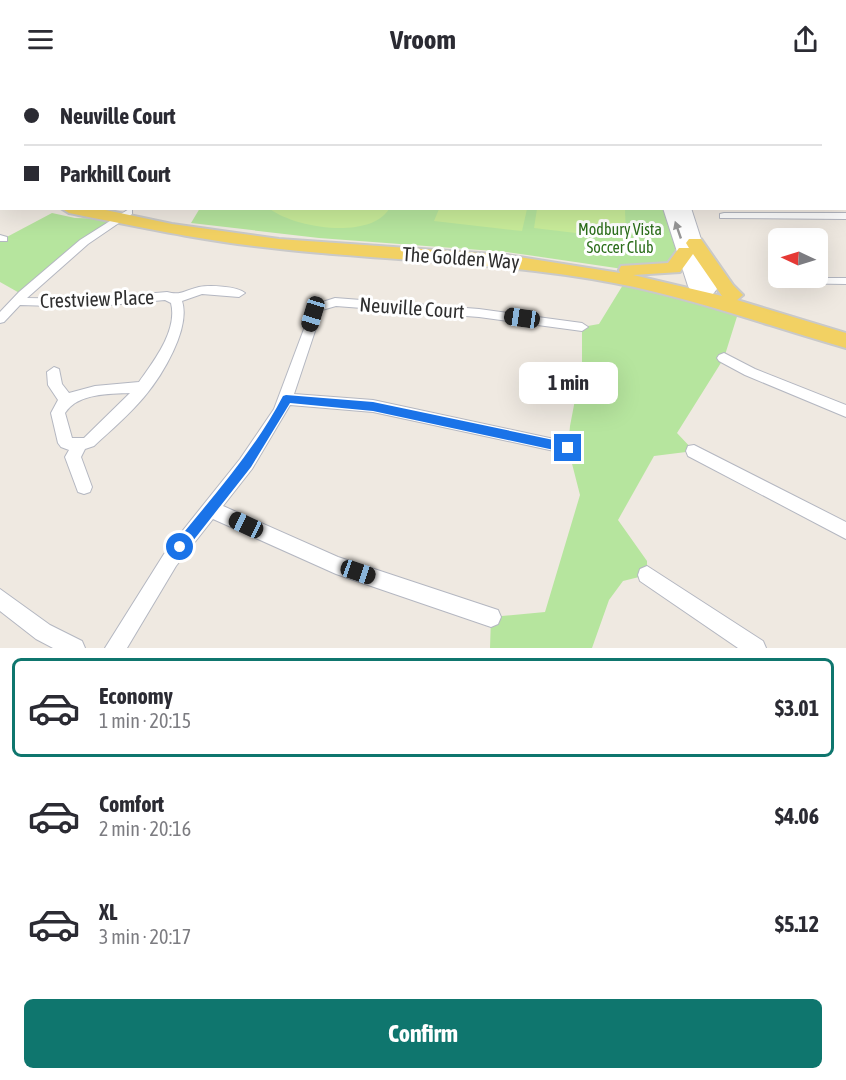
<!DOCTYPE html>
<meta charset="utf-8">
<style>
:root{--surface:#fff;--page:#f7f7f7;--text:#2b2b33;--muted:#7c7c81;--line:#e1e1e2;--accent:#0f766e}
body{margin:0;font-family:"Asap Condensed",sans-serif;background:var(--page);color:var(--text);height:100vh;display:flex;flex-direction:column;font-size:22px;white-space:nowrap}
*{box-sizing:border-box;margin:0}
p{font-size:20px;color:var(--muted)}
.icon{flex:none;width:33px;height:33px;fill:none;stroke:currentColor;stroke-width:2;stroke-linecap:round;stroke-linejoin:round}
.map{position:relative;height:570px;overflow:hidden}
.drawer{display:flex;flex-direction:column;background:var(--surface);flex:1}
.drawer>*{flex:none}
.banner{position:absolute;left:0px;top:0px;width:846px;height:132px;box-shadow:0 6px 24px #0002;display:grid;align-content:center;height:132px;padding:0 24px;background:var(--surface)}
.needle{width:39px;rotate:274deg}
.buttons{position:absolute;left:768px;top:150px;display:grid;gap:12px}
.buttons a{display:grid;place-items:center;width:60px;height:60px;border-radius:9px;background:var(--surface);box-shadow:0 6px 24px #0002;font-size:30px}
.end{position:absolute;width:27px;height:27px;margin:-14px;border:8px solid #1a73e8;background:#fff;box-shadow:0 0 0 3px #fff}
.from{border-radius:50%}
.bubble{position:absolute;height:42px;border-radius:9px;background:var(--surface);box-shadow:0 6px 24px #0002;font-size:20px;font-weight:700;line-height:42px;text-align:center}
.car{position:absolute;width:18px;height:36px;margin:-18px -9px;border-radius:8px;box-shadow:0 0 4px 2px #0007;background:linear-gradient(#222 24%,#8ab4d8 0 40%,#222 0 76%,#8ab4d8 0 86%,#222 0)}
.banner b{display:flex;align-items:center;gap:21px;height:57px;font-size:22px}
.banner b+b{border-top:2px solid var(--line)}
.banner i{width:15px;height:15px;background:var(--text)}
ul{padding:10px 0 0;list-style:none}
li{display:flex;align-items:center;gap:18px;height:99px;margin:0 12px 9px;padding:0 12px;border:3px solid transparent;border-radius:9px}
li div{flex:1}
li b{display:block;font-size:22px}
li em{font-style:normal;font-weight:700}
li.current{border-color:var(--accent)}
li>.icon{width:54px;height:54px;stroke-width:1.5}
.cta{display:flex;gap:12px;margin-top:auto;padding:12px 24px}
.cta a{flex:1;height:69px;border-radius:9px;background:var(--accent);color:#fff;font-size:24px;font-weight:700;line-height:69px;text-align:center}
header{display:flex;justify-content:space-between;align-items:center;height:78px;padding:0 24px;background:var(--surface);font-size:27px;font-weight:700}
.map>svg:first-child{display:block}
.green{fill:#b6e59e}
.pitch{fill:#c9ec9a}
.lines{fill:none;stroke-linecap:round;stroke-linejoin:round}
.minor-casing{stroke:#b4b7c1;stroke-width:2}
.tertiary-casing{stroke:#b4b7c1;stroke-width:4}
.secondary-casing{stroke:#b4b7c1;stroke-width:2}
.primary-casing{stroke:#c9c9c9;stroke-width:4}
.minor{fill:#fff;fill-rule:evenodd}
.tertiary{fill:#fff;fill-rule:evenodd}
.secondary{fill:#fff;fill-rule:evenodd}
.primary{fill:#f2d163;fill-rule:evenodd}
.oneway{fill:#969696}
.route{fill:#1a73e8}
.labels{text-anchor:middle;stroke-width:6;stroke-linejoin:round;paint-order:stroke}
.far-park-label{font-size:16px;fill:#2c6e1b;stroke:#fff}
.street-label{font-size:20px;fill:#2e2e2e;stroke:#fff}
</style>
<header><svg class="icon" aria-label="menu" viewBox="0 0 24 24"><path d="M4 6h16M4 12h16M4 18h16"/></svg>Vroom<svg class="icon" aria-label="share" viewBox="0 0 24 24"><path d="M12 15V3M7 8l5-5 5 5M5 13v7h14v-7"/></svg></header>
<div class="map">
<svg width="846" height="570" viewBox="0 0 846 570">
<rect width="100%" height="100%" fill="#efe9e1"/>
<path class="green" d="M 200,130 L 670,131 L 685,174 L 677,188 L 623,191 L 507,174 L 319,160 L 191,145 Z
M 52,135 L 75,140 L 119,141 L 23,217 L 0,204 L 0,160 L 3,161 Z
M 626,202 L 740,229 L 724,280 L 677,355 L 694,373 L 654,378 L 618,442 L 647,483 L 647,497 L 623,503 L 609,522 L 592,570 L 490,570 L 491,539 L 545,534 L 580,417 L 568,370 L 570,348 L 582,285 L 582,249 L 599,246 Z"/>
<path class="pitch" d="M 270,131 L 389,131 C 370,162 295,150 270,131 Z
M 439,131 L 439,130 L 527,131 L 522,153 L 434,143 Z
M 537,131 L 625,131 L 626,161 L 534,150 Z"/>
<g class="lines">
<defs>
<path id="minor" d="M 111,0 L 122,0 L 121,2 Z
M 152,0 L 159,0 L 160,2 L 153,2 Z
M 410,0 L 428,2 L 411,2 Z
M 435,0 L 441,0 L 434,2 Z
M 507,0 L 513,0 L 506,2 Z
M 575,0 L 581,0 L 581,2 L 575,2 Z
M 702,0 L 708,0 L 701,2 Z
M 833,0 L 840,0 L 841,2 L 834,2 Z
M 0,55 L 2,55 L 2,59 L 0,59 Z
M 844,55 L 846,55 L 846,59 L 844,59 Z
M 844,90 L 846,90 L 846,96 L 844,96 Z
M 129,131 L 132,132 L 132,136 L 88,166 L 27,220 L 87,221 L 167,214 C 181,218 185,212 199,209 C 209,207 237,208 245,215 L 239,219 L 202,216 L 182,223 C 191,250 162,298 144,319 C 129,337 111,352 94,368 L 85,371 L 81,379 L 92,409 L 90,414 L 84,416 L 78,414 L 65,379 L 69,372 L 61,369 L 58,365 L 51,335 L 58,322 L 48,307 L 47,294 L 54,289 L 59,291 L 62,306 L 69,315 L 95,308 L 139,304 C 154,283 178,252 171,225 L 165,222 L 87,229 L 20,227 L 4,244 L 0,245 L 0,234 L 19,214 L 80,162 ZM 130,315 L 84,360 L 72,360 L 65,335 C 78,315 109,316 130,315 Z
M 724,135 L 846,135 L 846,141 L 720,140 L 720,136 Z
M 0,157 L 7,159 L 7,163 L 0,163 Z
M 783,200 L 846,200 L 846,206 L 779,205 L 779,201 Z
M 335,220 L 479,231 L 582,245 L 588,249 L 582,253 L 479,239 L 336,228 L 322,232 L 294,316 L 373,322 L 568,364 L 574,366 L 576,370 L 574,374 L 568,376 L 373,334 L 290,327 L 252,391 L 223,428 L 338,479 L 498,532 L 501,539 L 498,546 L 491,549 L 336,496 L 213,441 L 176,488 L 127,570 L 105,570 L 164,476 L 240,381 L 274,331 L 313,227 Z
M 724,275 L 755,291 L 846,327 L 846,339 L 745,297 L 719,283 L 717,280 L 719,277 Z
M 694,367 L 846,444 L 846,461 L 688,378 L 686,373 L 688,368 Z
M 647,488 L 763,563 L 766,570 L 738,570 L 640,503 L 638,497 L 640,491 Z
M 0,511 L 50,547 L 82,563 L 85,570 L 53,570 L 36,561 L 0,533 Z"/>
<path id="tertiary" d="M 285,0 L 299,0 L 283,2 Z
M 351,0 L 360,0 L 361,2 L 352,2 Z
M 763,0 L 774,0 L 776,2 L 764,2 Z
M 844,37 L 846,38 L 846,44 L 844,43 Z
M 0,92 L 2,92 L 0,99 Z"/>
<path id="secondary" d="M 636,0 L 646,0 L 635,2 Z
M 663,130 L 691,130 L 717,211 L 708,222 L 696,222 L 688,208 Z"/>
<path id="primary" d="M 0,97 L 2,98 L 2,107 L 0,107 Z
M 61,130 L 96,130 L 172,146 L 279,161 L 507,177 L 620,195 L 619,192 L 621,188 L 668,185 L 679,170 L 689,170 L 686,165 L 689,161 L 701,161 L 733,207 L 743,217 L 737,222 L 846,255 L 846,270 C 768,248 694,220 614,205 C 504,184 391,183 280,171 C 209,164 139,149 69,135 ZM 693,176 L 722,218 L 633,197 L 680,194 Z"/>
</defs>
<use href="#minor" class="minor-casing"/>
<use href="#tertiary" class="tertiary-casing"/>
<use href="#secondary" class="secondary-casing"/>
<use href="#primary" class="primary-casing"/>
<use href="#minor" class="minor"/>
<use href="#tertiary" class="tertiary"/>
<use href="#secondary" class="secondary"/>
<use href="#primary" class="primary"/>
</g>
<defs><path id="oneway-solid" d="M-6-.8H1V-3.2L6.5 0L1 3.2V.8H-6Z" transform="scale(1.5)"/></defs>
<use class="oneway" href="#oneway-solid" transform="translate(678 152) rotate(-109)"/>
<path class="route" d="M 286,317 L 373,324 L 568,365 L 574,370 L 568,375 L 373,333 L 290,325 L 251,389 L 185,473 L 176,473 L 174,469 L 176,464 C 214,417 255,372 283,318 Z"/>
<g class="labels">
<g class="far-park-label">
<text x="620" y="157">Modbury Vista<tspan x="620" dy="18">Soccer Club</tspan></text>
</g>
<g class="street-label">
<text transform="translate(461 180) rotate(4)" y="7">The Golden Way</text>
<text transform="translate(97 221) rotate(-2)" y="7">Crestview Place</text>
<text transform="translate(412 230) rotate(4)" y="7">Neuville Court</text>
</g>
</g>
</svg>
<div class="buttons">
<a><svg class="needle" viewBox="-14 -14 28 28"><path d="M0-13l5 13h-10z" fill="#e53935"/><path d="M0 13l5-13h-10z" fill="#7c7c81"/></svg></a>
</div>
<i class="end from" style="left:180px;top:469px"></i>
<i class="end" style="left:568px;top:370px"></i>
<div class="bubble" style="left:519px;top:284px;width:99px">1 min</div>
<i class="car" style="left:313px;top:236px;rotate:197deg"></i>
<i class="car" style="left:522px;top:240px;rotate:278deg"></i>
<i class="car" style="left:246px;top:447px;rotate:295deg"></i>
<i class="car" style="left:358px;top:494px;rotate:109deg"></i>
<div class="banner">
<b><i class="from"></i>Neuville Court</b>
<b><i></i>Parkhill Court</b>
</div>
</div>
<section class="drawer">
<ul>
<li class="current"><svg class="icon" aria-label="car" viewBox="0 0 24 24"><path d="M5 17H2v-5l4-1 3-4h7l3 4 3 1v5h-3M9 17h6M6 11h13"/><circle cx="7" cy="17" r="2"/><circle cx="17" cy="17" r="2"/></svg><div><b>Economy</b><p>1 min · 20:15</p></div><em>$3.01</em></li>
<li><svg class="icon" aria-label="car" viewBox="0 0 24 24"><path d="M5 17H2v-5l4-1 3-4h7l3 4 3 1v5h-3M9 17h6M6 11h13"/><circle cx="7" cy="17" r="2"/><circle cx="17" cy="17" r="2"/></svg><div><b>Comfort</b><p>2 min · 20:16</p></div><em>$4.06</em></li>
<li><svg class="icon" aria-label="car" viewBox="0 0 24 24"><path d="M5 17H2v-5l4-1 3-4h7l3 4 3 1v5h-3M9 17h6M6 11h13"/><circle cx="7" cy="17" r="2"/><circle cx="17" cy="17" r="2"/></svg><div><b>XL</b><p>3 min · 20:17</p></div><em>$5.12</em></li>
</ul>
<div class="cta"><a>Confirm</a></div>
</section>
